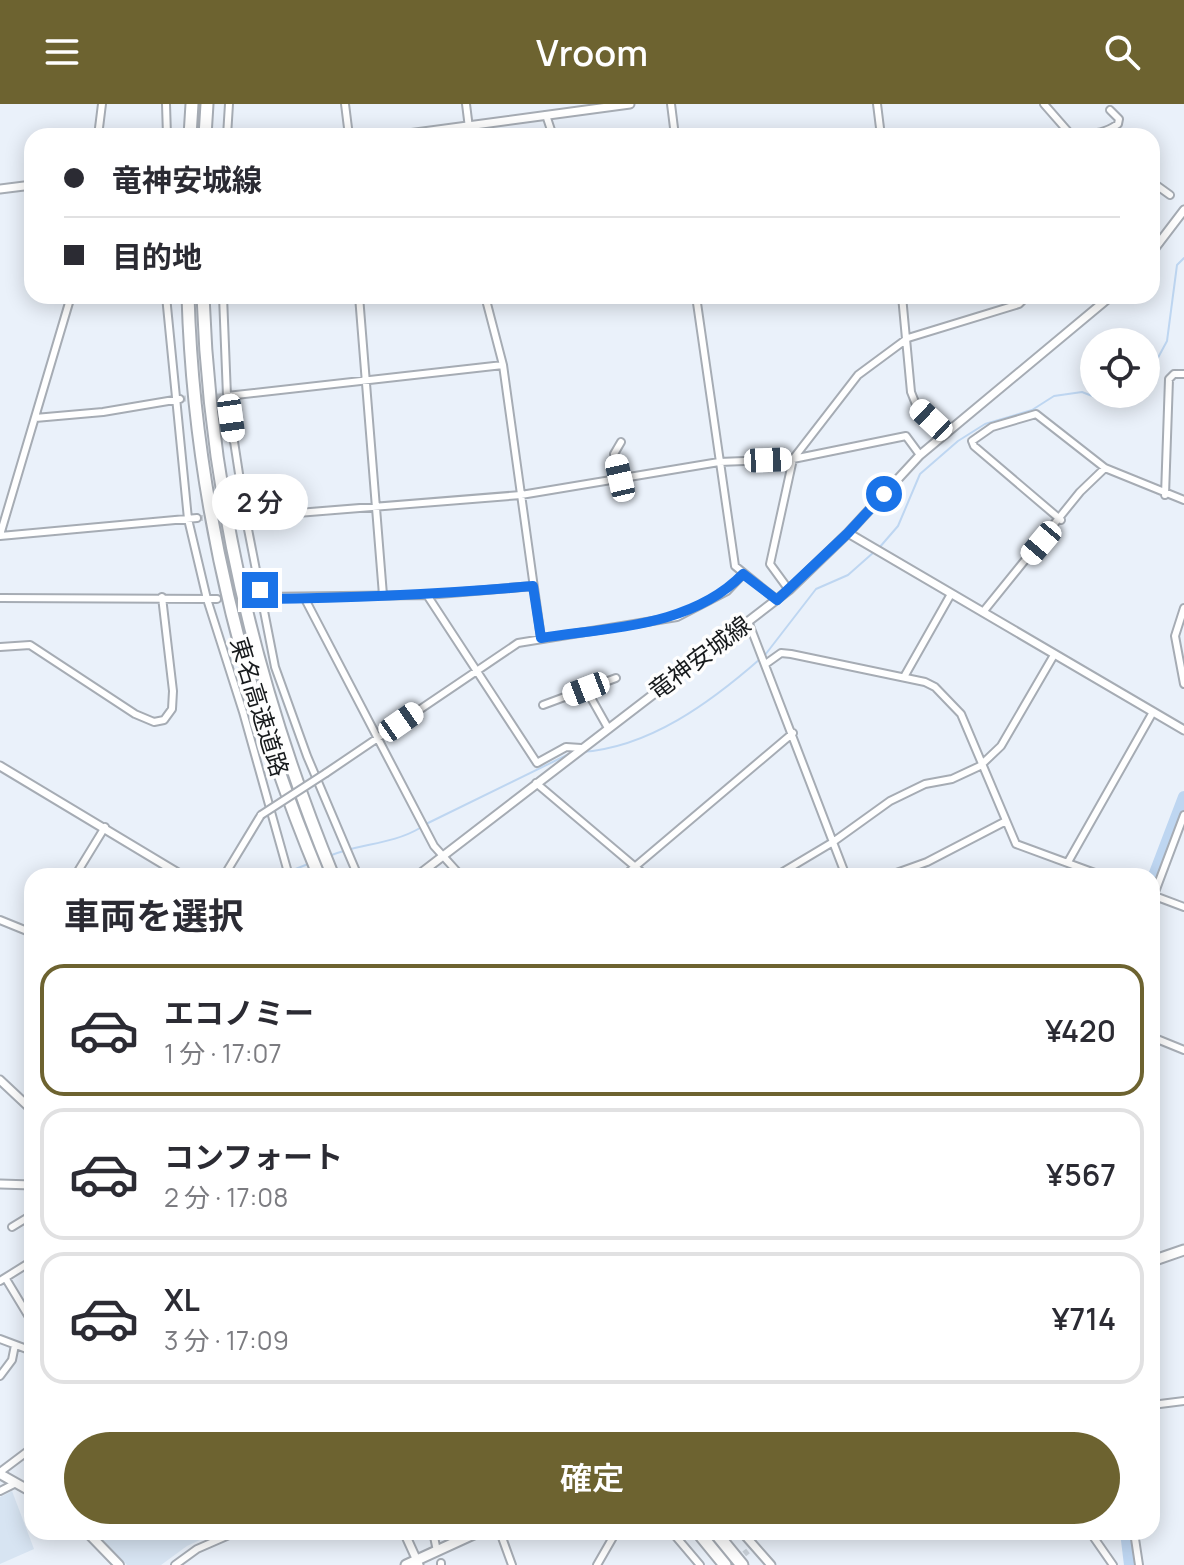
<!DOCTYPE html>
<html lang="ja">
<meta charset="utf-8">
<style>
:root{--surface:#fff;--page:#f2f2f3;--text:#2b2b33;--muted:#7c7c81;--line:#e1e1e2;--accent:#6d6330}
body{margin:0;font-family:Manrope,"Noto Sans JP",sans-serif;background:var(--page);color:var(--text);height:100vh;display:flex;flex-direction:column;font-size:30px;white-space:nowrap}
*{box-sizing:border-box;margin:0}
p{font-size:26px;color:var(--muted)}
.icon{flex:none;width:44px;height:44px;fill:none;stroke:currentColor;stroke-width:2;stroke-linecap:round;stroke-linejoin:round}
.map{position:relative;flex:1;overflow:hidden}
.side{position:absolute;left:24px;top:764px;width:1136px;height:672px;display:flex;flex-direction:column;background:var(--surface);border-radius:24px;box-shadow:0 4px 20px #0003}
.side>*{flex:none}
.banner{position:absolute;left:24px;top:24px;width:1136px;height:176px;border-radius:24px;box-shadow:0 4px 20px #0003;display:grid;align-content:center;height:176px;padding:0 40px;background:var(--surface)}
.buttons{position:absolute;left:1080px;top:224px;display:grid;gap:16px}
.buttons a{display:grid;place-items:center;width:80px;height:80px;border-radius:50%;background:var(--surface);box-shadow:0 4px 20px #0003;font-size:40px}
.end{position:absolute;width:36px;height:36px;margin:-18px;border:10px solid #1a73e8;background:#fff;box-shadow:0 0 0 4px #fff}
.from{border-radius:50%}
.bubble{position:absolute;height:56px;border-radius:28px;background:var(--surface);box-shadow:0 4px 20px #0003;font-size:26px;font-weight:600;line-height:56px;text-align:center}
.car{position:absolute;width:24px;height:48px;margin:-24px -12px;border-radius:10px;box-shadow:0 0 6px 2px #0007;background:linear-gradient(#fff 24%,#345 0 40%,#fff 0 76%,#345 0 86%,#fff 0)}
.banner b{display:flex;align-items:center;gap:28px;height:76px;font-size:30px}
.banner b+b{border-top:2px solid var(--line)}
.banner i{width:20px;height:20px;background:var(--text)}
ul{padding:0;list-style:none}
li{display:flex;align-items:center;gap:24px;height:132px;margin:0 16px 12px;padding:0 24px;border:4px solid var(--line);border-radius:24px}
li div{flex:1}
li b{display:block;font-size:30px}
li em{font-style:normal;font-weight:600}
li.current{border-color:var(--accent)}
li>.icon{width:72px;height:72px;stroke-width:1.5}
h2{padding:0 40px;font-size:36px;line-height:96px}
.button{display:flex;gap:16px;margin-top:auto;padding:16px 40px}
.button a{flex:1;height:92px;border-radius:48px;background:var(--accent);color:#fff;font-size:32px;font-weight:600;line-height:92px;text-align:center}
header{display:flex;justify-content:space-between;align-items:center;height:104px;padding:0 40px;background:var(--accent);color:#fff;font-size:36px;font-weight:600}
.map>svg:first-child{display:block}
.built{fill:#d7e4f2}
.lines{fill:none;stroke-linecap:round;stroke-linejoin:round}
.stream{stroke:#bed6f1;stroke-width:2}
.river{stroke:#bed6f1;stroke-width:12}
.minor-tunnel{stroke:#cad1d9;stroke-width:6;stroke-dasharray:6 3;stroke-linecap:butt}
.minor-casing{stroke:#a6acb4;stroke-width:10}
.tertiary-casing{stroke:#a6acb4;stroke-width:11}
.secondary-casing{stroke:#a6acb4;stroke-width:12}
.primary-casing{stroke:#a6acb4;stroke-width:13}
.motorway-casing{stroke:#a6acb4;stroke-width:15}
.minor{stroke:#fff;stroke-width:6}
.tertiary{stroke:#fff;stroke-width:7}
.secondary{stroke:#fff;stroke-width:8}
.primary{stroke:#fff;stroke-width:9}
.motorway{stroke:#fff;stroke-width:11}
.minor-bridge-casing{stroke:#a6acb4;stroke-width:10;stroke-linecap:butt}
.minor-bridge{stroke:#fff;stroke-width:6}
.route{stroke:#1a73e8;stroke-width:10}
.labels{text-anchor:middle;stroke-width:7;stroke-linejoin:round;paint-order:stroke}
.street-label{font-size:24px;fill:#171a1c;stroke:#fefefe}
</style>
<header><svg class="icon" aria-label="menu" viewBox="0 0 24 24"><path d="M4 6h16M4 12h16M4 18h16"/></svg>Vroom<svg class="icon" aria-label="search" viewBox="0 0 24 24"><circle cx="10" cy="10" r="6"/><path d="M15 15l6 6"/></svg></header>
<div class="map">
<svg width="1184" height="1461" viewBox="0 0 1184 1461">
<rect width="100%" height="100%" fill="#eaf1fa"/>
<path class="built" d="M 12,1387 L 34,1445 L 0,1460 L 0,1393 Z
M 95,1428 L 217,1428 L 187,1442 L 161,1461 L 127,1461 Z"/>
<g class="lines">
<path class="stream" d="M 1146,276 L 1167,237 L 1177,161 L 1184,154
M 879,444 L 898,422 L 920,370 L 958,337 L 985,320 L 1032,306 L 1054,292 L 1082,288 L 1110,299 L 1126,290
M 765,551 L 816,485 L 848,471 L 874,448
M 581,648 C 649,644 711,598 760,555
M 426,720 L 571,649
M 329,752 C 360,739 391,741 420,724
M 293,766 L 308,760"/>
<path class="river" d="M 1152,777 L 1184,693
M 1126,1428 L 1130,1461"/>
<path class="minor-tunnel" d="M 180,295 L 227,292
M 197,414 L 236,414
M 217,495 L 257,493
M 730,1461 L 748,1447"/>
<defs>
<path id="minor" d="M 166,0 L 167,32
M 345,0 L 349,32
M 466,0 L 470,32
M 671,0 L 675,32
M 877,0 L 881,32
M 1044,0 L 1072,32
M 546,11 L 553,32
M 1071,31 C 1091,29 1101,32 1118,20 L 1119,15 L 1110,6
M 98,32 L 102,0
M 227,32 L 229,0
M 1152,78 L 1170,91
M 1152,129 L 1159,139
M 166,192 L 188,415 L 207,495 L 243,608 L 289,772
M 223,192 L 227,292 L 246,415 L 275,563 L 307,652 L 358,772
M 359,192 L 383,491
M 485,192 L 503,261 L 541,534
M 696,192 L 735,462 L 777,496
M 902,192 L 911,288 L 917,303 L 945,329
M 227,292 L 503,261
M 35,314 L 103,308 L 180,295
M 620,374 L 614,350 L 621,338
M 1165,391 L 1169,275 L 1174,270 L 1184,270
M 236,414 L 521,391 L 719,358 L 793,355 L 906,332 L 920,351
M 1061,416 L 974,342 L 972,337 L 992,323 L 1036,310 L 1105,364 L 1184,396
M 0,431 L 71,192
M 0,432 L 197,414
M 789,486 L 770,460 L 793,355 L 858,271 L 908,234 L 1019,200 L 1027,192
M 427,491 L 537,659 L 566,643 L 581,644
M 257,493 L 427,491 L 533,482
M 0,494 L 217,495
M 305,495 L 434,742 L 461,772
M 1184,504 L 1175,532 L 1184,580
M 983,508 L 1080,388 L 1105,364
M 748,517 L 846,772
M 0,543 L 30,541 L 135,610 L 154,618 L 164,616 L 172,605 L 173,587 L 162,493
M 767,559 L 781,549 L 791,550 L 925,578 L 935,583 L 961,610 L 1016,740 L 1103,772
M 904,573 L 951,490
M 586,585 L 608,624
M 543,601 L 616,574
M 326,669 L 518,539 L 677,513 L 727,487 L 743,470
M 536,679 L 646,772
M 1068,758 L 1153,608
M 75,772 L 105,723
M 224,772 L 261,711
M 624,772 L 793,629
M 776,772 L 833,738 L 890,697 L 925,680 L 952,675 L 980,662 L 1001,642 L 1054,551
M 888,772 L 927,758 L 1006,717
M 1152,791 L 1184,803
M 1152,796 L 1184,711
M 0,816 L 32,829
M 1152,933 L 1184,946
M 12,1123 L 30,1112 L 32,1103
M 6,1175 L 32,1218
M 0,1177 L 32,1157
M 0,1235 L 32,1247
M 0,1272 L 12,1256 L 15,1241
M 1152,1301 L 1184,1297
M 0,1368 L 32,1344
M 0,1387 L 14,1380
M 433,1428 L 437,1447
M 500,1428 L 512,1461
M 672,1428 L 700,1461
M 1090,1428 L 1113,1461
M 1134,1428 L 1139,1461
M 441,1459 L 441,1461
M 175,1461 L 197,1445 L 236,1428
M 597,1461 L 616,1428"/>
<path id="tertiary" d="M 393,32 L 630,0
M 0,85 L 32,81
M 1152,148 L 1184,106
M 848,429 L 1184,626
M 0,662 L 183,772
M 417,772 L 789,486 L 848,429 L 920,351 L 1111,192
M 0,976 L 32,1006
M 0,1080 L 32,1081
M 404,1428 L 419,1461
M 742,1428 L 771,1461"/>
<path id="secondary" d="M 0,1370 L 32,1388
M 87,1428 L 119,1461"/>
<path id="primary" d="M 1152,1157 L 1184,1146
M 406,1461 L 478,1428"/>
<path id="motorway" d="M 190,32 L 192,0
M 205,32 L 207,0
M 188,192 C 194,393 242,587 319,772
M 203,192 C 210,392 257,587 333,772
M 698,1428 L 725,1461
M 715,1428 L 742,1461"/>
</defs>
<use href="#minor" class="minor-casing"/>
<use href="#tertiary" class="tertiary-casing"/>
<use href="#secondary" class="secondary-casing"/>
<use href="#primary" class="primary-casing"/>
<use href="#motorway" class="motorway-casing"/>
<use href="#minor" class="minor"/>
<use href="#tertiary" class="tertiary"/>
<use href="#secondary" class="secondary"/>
<use href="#primary" class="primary"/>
<use href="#motorway" class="motorway"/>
<defs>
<path id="minor-bridge" d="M 261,711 L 326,669"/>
</defs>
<use href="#minor-bridge" class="minor-bridge-casing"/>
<use href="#minor-bridge" class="minor-bridge"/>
</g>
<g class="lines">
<path class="route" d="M 260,486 L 264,495 C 354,494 444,490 533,482 L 541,534 C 611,523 691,523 743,470 L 777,496 L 848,429 L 884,390"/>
</g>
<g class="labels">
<g class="street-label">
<text transform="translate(700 554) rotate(-37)" y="8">竜神安城線</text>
<text transform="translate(259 603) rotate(73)" y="8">東名高速道路</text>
</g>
</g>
</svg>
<div class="buttons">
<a><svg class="icon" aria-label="locate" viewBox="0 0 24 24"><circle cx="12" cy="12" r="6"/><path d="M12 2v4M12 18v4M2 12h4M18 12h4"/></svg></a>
</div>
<i class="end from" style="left:884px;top:390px"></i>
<i class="end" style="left:260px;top:486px"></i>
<div class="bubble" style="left:212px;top:370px;width:96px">2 分</div>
<i class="car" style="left:231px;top:314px;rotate:172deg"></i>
<i class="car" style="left:931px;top:316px;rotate:313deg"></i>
<i class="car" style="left:768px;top:356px;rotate:88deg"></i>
<i class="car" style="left:620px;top:374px;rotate:347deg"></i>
<i class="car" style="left:1041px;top:439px;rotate:220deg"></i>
<i class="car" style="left:586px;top:585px;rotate:249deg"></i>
<i class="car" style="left:401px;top:618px;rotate:55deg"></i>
<div class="banner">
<b><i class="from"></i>竜神安城線</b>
<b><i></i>目的地</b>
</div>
<section class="side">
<h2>車両を選択</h2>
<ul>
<li class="current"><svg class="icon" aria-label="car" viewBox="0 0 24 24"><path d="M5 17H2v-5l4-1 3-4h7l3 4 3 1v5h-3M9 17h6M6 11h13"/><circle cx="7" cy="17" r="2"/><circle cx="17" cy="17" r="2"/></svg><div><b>エコノミー</b><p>1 分 · 17:07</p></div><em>¥420</em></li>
<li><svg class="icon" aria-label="car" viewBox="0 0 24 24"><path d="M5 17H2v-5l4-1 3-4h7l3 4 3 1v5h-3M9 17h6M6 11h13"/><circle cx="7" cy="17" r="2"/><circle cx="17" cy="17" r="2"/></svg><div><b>コンフォート</b><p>2 分 · 17:08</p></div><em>¥567</em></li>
<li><svg class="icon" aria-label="car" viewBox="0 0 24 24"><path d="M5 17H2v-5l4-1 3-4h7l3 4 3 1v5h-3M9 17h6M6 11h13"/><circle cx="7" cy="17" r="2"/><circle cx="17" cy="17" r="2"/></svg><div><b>XL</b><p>3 分 · 17:09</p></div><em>¥714</em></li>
</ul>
<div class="button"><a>確定</a></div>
</section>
</div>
